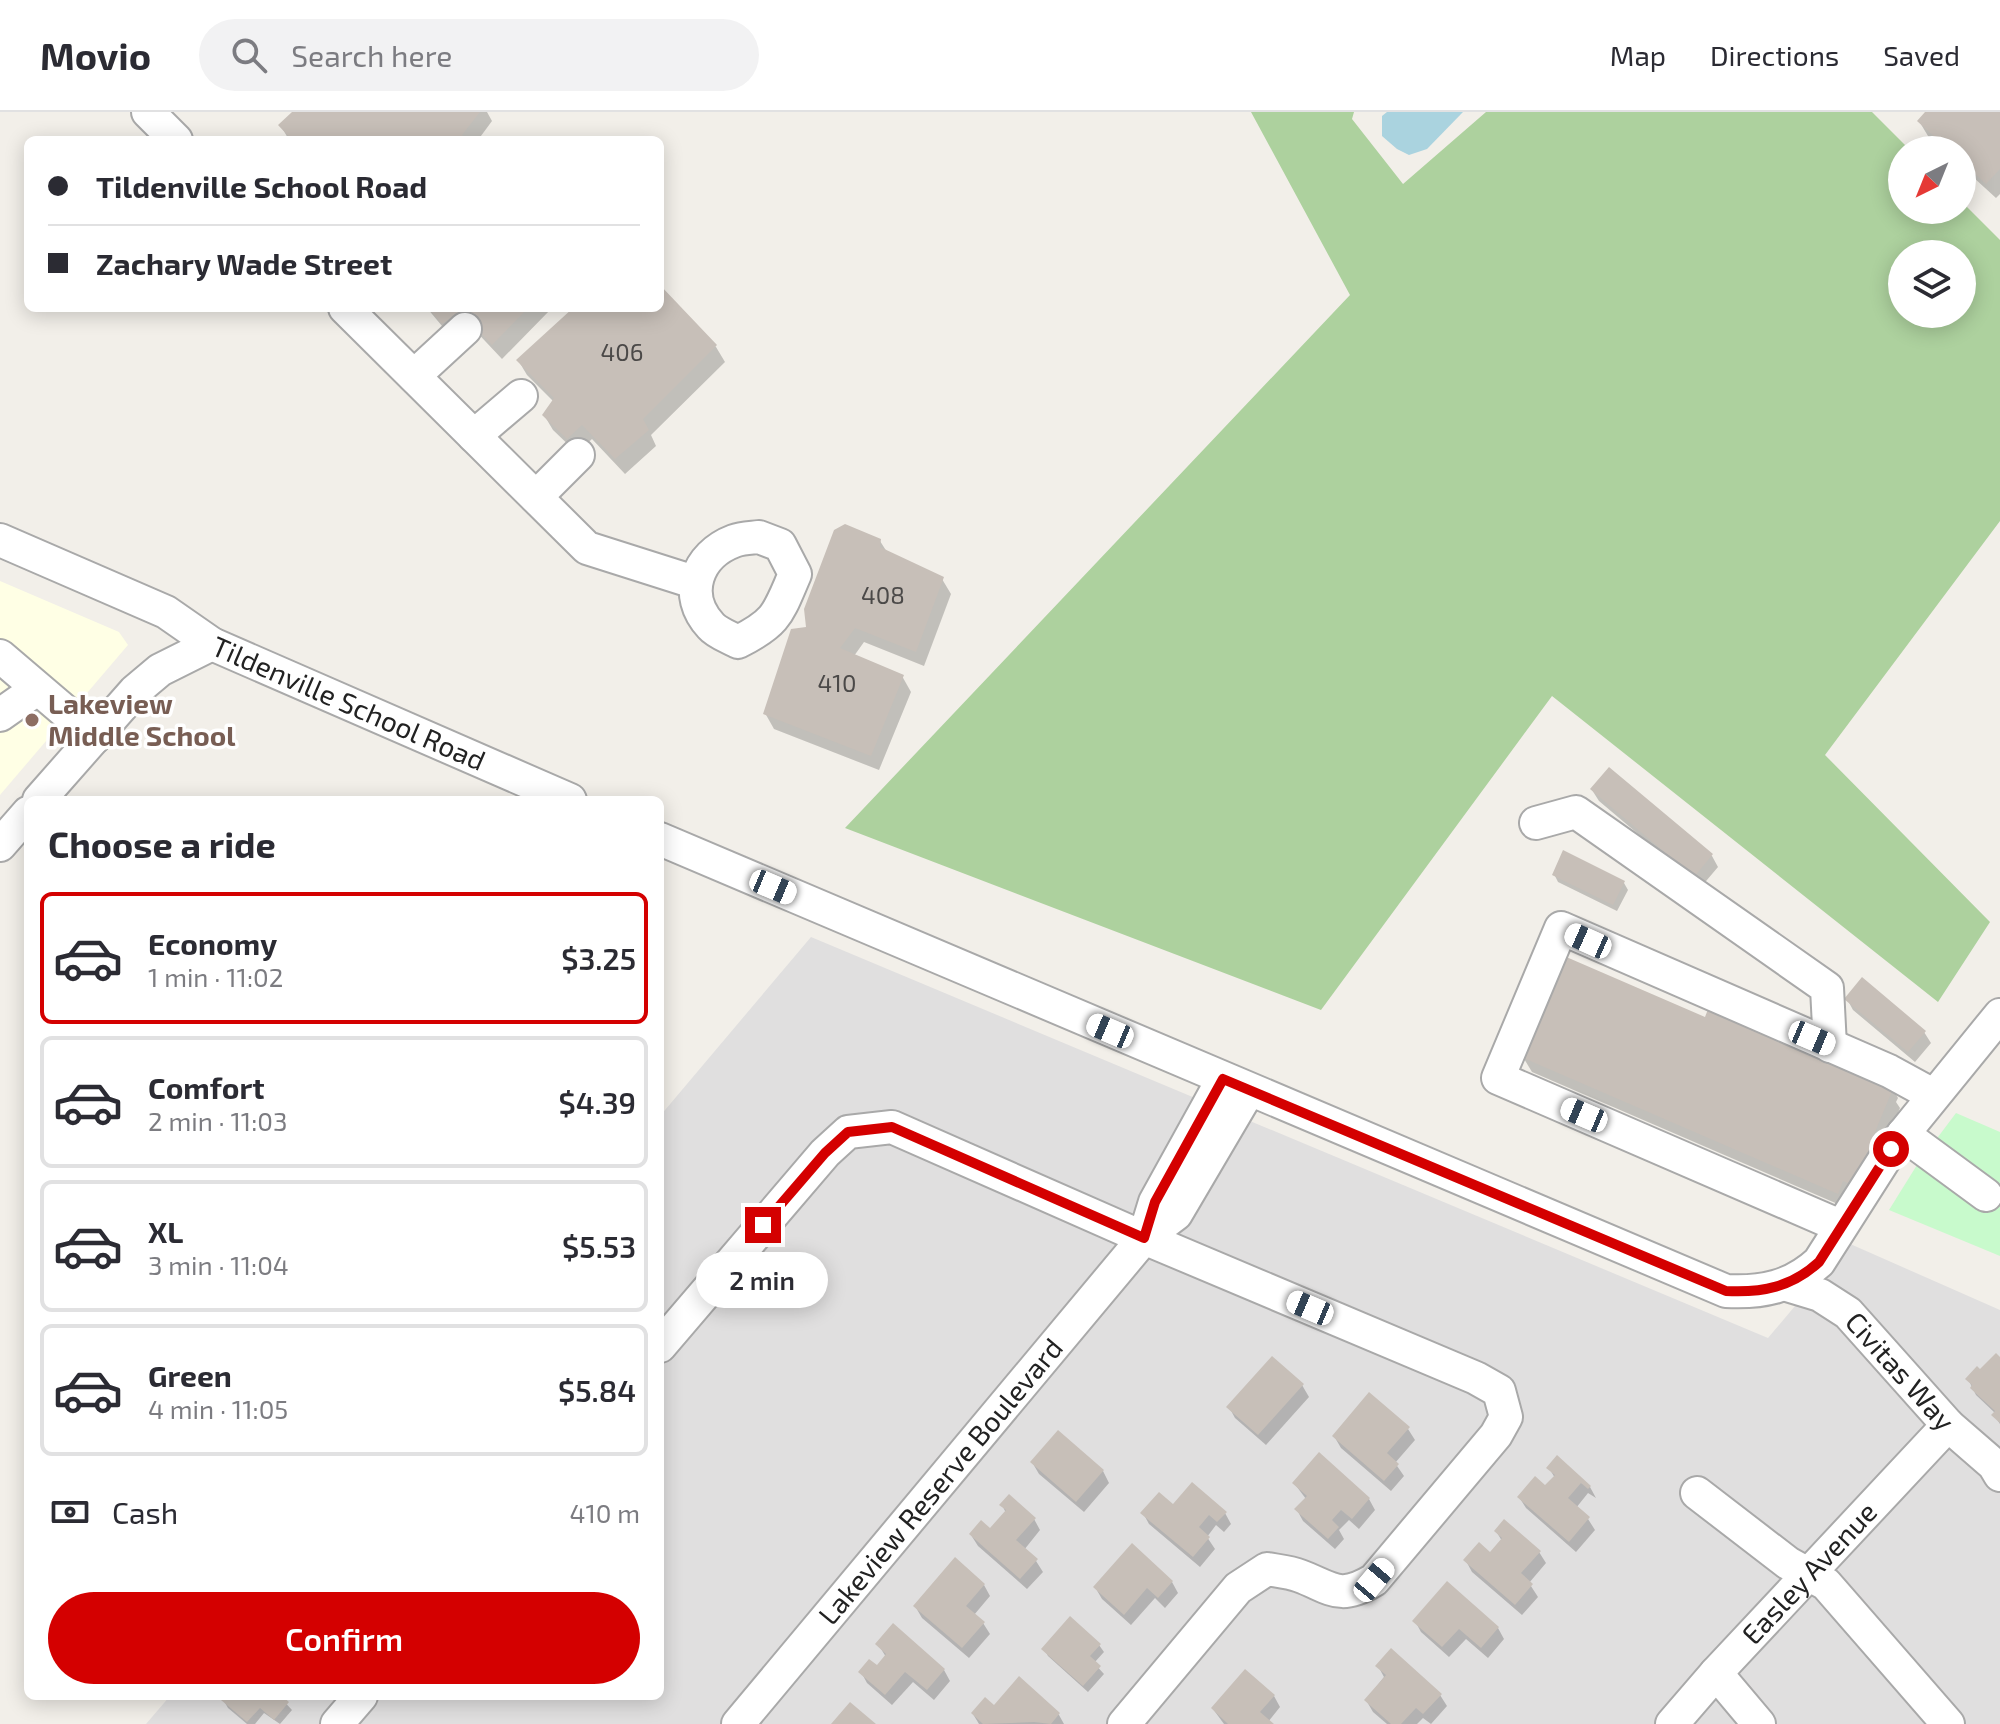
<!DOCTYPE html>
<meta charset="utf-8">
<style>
:root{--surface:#fff;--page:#f2f2f3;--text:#2b2b33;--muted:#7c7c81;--line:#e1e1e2;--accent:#d40000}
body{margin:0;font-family:"Exo 2",sans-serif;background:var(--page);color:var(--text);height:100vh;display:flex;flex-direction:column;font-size:30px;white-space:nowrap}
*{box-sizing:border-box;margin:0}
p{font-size:26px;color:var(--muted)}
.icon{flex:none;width:44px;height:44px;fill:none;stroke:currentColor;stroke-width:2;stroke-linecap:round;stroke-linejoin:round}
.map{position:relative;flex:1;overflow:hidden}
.side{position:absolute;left:24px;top:684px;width:640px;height:904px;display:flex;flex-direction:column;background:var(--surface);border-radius:12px;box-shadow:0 4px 20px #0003}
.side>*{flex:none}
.top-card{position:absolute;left:24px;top:24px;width:640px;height:176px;border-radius:12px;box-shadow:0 4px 20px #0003;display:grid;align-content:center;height:176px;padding:0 24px;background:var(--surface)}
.needle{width:52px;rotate:223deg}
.controls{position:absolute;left:1888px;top:24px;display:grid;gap:16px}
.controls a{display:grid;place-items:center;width:88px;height:88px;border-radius:50%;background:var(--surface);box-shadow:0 4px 20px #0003;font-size:40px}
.end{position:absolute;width:36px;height:36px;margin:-18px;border:10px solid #d40000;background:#fff;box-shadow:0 0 0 4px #fff}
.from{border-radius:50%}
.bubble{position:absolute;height:56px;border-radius:28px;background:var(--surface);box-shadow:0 4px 20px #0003;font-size:26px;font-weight:600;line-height:56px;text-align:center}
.car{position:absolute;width:24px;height:48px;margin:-24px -12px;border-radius:10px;box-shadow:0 0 6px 2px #0007;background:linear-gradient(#fff 24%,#345 0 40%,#fff 0 76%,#345 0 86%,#fff 0)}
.top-card b{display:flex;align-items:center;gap:28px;height:76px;font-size:30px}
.top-card b+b{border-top:2px solid var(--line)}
.top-card i{width:20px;height:20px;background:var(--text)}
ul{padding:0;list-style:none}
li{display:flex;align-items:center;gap:24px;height:132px;margin:0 16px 12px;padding:0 8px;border:4px solid var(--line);border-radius:12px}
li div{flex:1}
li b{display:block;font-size:30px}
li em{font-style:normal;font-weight:600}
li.active{border-color:var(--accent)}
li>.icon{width:72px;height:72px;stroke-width:1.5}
h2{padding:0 24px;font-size:36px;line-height:96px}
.pay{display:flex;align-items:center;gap:20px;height:88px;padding:0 24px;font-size:30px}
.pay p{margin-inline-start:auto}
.action{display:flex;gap:16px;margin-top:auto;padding:16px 24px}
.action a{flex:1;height:92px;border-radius:48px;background:var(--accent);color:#fff;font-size:32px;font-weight:600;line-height:92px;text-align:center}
header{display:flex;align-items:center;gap:48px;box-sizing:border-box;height:112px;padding:0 40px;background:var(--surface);border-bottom:2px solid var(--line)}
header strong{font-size:38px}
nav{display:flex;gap:44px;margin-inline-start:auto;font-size:28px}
.search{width:560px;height:72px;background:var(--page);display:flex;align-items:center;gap:20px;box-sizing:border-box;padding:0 28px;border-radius:44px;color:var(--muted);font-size:30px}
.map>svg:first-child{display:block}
.residential{fill:#e0dfdf}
.education{fill:#ffffe5}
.forest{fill:#add19e;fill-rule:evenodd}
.park{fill:#c8facc}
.water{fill:#aad3df}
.shadow{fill:#0003}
.building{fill:#c7bfb8}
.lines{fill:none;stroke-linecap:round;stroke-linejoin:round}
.minor-casing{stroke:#a9a9a9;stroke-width:36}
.minor{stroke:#fff;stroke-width:32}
.route{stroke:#d40000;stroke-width:10}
.education-dot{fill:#8d6e63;stroke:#fff;stroke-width:3}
.labels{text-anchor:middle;stroke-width:7;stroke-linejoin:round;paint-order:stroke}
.number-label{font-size:24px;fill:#4b4948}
.education-label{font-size:28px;font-weight:bold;fill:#785e54;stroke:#fff;text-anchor:start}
.street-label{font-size:28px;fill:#222;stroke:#fff}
</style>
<header>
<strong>Movio</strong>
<div class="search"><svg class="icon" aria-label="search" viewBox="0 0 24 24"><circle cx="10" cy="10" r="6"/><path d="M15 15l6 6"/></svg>Search here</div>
<nav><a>Map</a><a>Directions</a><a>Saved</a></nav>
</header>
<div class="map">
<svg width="2000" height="1612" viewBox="0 0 2000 1612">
<rect width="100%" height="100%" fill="#f2efe9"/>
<path class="residential" d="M 811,825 L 1768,1226 L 1848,1131 L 2000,1198 L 2000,1612 L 146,1612 L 170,1584 L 660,1584 L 660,1004 Z"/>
<path class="education" d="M 0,469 L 119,520 L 128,533 L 0,683 Z"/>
<path class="forest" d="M 1251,0 L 1354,0 L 1352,7 L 1403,72 L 1486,0 L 1872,0 L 1910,38 L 1902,38 L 1902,98 L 1962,98 L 1962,90 L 2000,128 L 2000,409 L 1825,643 L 1990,810 L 1938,890 L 1552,584 L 1321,898 L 845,716 L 1350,183 ZM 1902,142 L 1962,142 L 1962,202 L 1902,202 Z"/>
<path class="park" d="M 1956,1001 L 2000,1020 L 2000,1144 L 1889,1098 L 1917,1053 Z"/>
<path class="water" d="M 1387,0 L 1463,0 L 1427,37 L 1409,43 L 1397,37 L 1382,24 L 1382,4 Z"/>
<path class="shadow" d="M 294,0 L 487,0 L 492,9 L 478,28 L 289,28 L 281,14 Z
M 1927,0 L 2000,0 L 2000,82 L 1996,86 L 1962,55 L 1962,38 L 1943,38 L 1928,24 L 1919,9 Z
M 660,176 L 716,235 L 725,250 L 651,323 L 656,334 L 625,362 L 592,327 L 577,341 L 553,318 L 544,303 L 554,290 L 527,263 L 518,248 L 576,196 L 660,196 Z
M 427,196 L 552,196 L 502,247 L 470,213 L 452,226 Z
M 880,429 L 887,440 L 942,467 L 951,482 L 924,554 L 864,530 L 854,544 L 902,564 L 911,580 L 879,658 L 774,617 L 765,601 L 808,517 Z
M 1609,658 L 1712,744 L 1718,755 L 1701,775 L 1599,689 L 1592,678 Z
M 1554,762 L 1624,771 L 1628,778 L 1617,799 L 1558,770 Z
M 1847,887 L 1924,920 L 1931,931 L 1915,950 L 1853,898 Z
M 1712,894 L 1887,966 L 1898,986 L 1896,990 L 1900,996 L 1882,1039 L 1847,1096 L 1532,960 L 1523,945 L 1706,908 Z
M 2000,1247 L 2000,1312 L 1994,1303 L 1995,1301 L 1976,1283 L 1968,1267 Z
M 1302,1273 L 1309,1285 L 1266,1333 L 1235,1306 L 1229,1295 Z
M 1408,1317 L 1415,1328 L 1395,1351 L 1404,1364 L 1391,1379 L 1341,1336 L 1334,1324 Z
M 1032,1350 L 1103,1359 L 1109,1371 L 1084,1400 L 1039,1362 Z
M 1549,1356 L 1590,1375 L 1596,1386 L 1588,1381 L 1576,1396 L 1588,1407 L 1595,1418 L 1576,1440 L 1526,1396 L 1519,1385 L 1546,1376 L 1555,1366 Z
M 1294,1371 L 1369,1387 L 1375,1398 L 1359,1417 L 1349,1408 L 1339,1418 L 1344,1427 L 1335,1437 L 1303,1409 L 1297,1398 L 1306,1387 Z
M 1002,1393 L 1034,1407 L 1040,1418 L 1024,1438 L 1036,1449 L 1043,1460 L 1027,1477 L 978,1434 L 971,1423 L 991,1419 L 1006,1401 Z
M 1143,1401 L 1225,1401 L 1231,1412 L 1224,1420 L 1216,1413 L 1207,1425 L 1215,1437 L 1200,1455 L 1149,1412 Z
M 1496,1419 L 1539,1440 L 1546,1451 L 1529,1471 L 1538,1485 L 1522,1503 L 1472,1460 L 1466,1449 L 1490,1442 L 1502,1429 Z
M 1172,1470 L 1178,1481 L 1165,1496 L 1155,1486 L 1131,1513 L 1102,1487 L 1095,1475 Z
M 984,1473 L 990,1484 L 974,1503 L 983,1511 L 990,1522 L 969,1546 L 922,1506 L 915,1494 Z
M 1415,1509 L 1498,1516 L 1504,1527 L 1488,1546 L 1466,1527 L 1449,1545 L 1421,1520 Z
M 878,1532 L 944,1558 L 950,1569 L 934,1588 L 913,1570 L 892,1593 L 867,1571 L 861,1560 L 877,1556 L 886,1545 Z
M 1099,1533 L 1104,1540 L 1094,1551 L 1104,1562 L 1088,1580 L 1048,1544 L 1044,1537 Z
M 1378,1554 L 1440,1583 L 1447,1594 L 1431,1612 L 1423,1606 L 1417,1612 L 1387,1612 L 1373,1600 L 1366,1588 L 1384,1565 Z
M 1019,1567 L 1059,1603 L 1064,1612 L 979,1612 L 973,1602 L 994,1596 Z
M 228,1584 L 279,1584 L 292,1598 L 280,1612 L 264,1601 L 255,1612 L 247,1612 L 228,1596 L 224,1589 Z
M 1274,1584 L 1280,1595 L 1268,1610 L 1271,1612 L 1224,1612 L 1213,1597 Z"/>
<path class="building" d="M 292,0 L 480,0 L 462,23 L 467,28 L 292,28 L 278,13 Z
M 1925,0 L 2000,0 L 2000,57 L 1986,72 L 1962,50 L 1962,38 L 1949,38 L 1917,9 Z
M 660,173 L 717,233 L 643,307 L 649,318 L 615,347 L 582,313 L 567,327 L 542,303 L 554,286 L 516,248 L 573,196 L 660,196 Z
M 428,196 L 528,196 L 492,233 L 460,199 L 442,212 Z
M 845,412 L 881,427 L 880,435 L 944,465 L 916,540 L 855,516 L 840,536 L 904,563 L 871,644 L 763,602 L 791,517 L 806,515 L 804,497 L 834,418 Z
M 1609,655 L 1713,742 L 1694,765 L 1590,677 Z
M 1563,738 L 1625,769 L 1613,793 L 1552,763 Z
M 1564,844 L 1705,905 L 1710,892 L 1721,896 L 1716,910 L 1723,894 L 1891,969 L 1887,977 L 1892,979 L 1872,1027 L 1878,1029 L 1873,1043 L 1867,1040 L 1857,1064 L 1854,1062 L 1850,1072 L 1843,1069 L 1838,1082 L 1521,945 Z
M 1862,865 L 1926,919 L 1908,940 L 1844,887 Z
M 1996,1241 L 2000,1245 L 2000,1311 L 1991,1303 L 1995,1299 L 1970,1276 L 1972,1273 L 1965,1267 L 1977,1254 L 1980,1257 Z
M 1272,1244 L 1304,1272 L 1258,1323 L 1226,1295 Z
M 1369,1280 L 1410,1315 L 1387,1341 L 1399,1352 L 1384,1369 L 1332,1324 Z
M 1058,1318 L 1104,1358 L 1076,1390 L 1030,1350 Z
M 1319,1340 L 1370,1386 L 1352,1407 L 1341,1398 L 1332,1408 L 1339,1415 L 1328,1427 L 1294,1397 L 1307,1384 L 1292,1371 Z
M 1557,1343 L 1591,1374 L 1588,1377 L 1581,1371 L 1568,1386 L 1590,1405 L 1569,1430 L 1517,1385 L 1535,1364 L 1545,1373 L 1555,1363 L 1546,1356 Z
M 1192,1370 L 1227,1400 L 1217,1410 L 1209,1403 L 1199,1415 L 1210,1425 L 1193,1445 L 1140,1401 L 1159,1380 L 1173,1392 Z
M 1009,1382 L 1036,1406 L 1016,1428 L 1038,1447 L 1020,1467 L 969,1422 L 981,1408 L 990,1416 L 1006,1398 L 999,1393 Z
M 1504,1407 L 1541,1439 L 1521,1461 L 1533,1472 L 1515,1493 L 1463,1448 L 1479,1430 L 1490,1440 L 1502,1426 L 1494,1419 Z
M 1132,1431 L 1173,1469 L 1158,1486 L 1147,1476 L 1124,1503 L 1093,1475 Z
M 955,1445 L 985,1472 L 966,1494 L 985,1510 L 962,1536 L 913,1494 Z
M 1447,1469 L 1499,1515 L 1481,1536 L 1459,1517 L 1442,1535 L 1412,1509 Z
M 1070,1504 L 1101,1532 L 1090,1544 L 1101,1554 L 1083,1574 L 1041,1537 Z
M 893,1511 L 945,1557 L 927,1578 L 905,1560 L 885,1583 L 858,1560 L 869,1547 L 877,1553 L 886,1542 L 875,1532 Z
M 1391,1536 L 1442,1582 L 1423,1602 L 1416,1596 L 1401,1612 L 1391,1612 L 1364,1588 L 1386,1563 L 1375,1554 Z
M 1245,1557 L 1275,1583 L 1260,1600 L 1274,1612 L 1228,1612 L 1211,1596 Z
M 1019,1564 L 1060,1601 L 1051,1612 L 1034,1610 L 983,1612 L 971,1601 L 985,1585 L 994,1593 Z
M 225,1584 L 282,1584 L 289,1590 L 274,1608 L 260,1596 L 247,1610 L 221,1588 Z
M 850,1590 L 876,1612 L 831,1612 Z"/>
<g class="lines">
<defs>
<g id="minor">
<path d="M 148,0 L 176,28"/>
<path d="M 345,196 L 587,436 L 694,470"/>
<path d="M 414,264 L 465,217"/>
<path d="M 474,324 L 521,284"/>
<path d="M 536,385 L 578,343"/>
<path d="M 759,425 L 780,433 L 795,462 C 778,501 778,510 738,530 C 729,525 717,521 711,514 C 682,483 697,443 734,429 C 742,426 751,426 759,425 Z"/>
<path id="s1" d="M 0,428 L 166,500 L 212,532 L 570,688"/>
<path d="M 0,544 L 95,625"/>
<path d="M 0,603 L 37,577"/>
<path d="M 39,688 L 135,579 L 160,558 L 212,532"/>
<path d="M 1536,711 L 1576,700 L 1827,876 L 1830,934"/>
<path d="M 660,727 L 1726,1179 C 1762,1181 1792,1175 1819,1150 L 1891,1037 L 2000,903"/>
<path d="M 0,733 L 28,701"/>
<path d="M 1903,1022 L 1986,1083"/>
<path d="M 1840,1114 L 1498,966 L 1561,816 L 1889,959 L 1933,983"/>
<path d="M 1144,1126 L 1155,1090 L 1223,967"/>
<path id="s2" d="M 1787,1173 L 1820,1183 L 1848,1201 L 1948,1313 L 1994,1353 L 2000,1363"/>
<path d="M 660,1234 L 825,1041 L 848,1020 L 892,1015 L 1144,1126 L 1476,1266 L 1499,1279 L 1506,1305 L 1496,1323 L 1374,1468 C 1339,1489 1332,1476 1300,1464 C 1290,1460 1278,1459 1267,1457 L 1238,1476 L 1124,1612"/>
<path d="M 1697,1381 L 1788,1451 L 1826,1472 L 1948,1612"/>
<path d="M 1716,1561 L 1759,1612"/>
<path d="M 337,1612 L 361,1584"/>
<path id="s3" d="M 738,1612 L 1144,1126 L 1176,1102 L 1249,978"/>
<path id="s4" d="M 1672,1612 L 1716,1561 L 1948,1313"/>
</g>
</defs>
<use href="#minor" class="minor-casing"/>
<use href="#minor" class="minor"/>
</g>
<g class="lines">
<path class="route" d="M 763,1113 L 825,1041 L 848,1020 L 892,1015 L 1144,1126 L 1155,1090 L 1223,967 L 1726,1179 C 1762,1181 1792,1175 1819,1150 L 1891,1037"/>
</g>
<circle class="education-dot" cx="32" cy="608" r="8"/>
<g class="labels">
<g class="number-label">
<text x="622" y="249">406</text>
<text x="883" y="492">408</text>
<text x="837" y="580">410</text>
</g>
<g class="education-label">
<text x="48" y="602">Lakeview<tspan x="48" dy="32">Middle School</tspan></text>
</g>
<g class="street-label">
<text dy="10" stroke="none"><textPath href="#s1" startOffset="386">Tildenville School Road</textPath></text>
<text dy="10" stroke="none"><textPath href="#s2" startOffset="146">Civitas Way</textPath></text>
<text dy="10" stroke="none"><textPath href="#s3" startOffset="316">Lakeview Reserve Boulevard</textPath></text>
<text dy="10" stroke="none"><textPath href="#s4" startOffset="204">Easley Avenue</textPath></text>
</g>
</g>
</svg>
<div class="controls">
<a><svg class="needle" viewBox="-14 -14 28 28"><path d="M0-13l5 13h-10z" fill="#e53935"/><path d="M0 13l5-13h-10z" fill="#7c7c81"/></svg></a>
<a><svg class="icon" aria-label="layers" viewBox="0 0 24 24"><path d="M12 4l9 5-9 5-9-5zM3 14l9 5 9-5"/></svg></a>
</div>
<i class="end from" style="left:1891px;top:1037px"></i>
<i class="end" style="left:763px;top:1113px"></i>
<div class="bubble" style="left:696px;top:1140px;width:132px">2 min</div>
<i class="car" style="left:773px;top:775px;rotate:113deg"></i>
<i class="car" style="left:1588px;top:829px;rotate:294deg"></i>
<i class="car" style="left:1110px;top:919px;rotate:293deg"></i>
<i class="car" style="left:1812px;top:926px;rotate:113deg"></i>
<i class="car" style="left:1584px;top:1003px;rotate:293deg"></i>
<i class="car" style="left:1310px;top:1196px;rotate:293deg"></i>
<i class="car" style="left:1374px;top:1468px;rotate:40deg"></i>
<div class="top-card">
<b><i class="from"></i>Tildenville School Road</b>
<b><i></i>Zachary Wade Street</b>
</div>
<section class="side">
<h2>Choose a ride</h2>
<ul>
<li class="active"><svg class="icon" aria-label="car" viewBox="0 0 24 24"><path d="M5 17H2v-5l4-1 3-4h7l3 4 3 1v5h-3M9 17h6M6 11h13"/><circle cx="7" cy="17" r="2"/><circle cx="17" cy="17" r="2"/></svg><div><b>Economy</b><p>1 min · 11:02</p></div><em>$3.25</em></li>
<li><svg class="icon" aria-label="car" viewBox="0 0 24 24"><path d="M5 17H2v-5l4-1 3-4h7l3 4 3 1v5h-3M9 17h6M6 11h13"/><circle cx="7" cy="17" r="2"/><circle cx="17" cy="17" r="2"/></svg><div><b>Comfort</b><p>2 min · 11:03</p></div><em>$4.39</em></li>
<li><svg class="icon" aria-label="car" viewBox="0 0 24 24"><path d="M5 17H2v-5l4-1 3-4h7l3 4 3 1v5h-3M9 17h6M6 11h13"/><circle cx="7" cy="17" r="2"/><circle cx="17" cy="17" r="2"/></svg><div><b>XL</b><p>3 min · 11:04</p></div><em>$5.53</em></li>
<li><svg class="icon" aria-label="car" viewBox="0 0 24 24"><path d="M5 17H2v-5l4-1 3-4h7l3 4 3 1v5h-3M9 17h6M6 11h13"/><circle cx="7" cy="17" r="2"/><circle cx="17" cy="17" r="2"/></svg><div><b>Green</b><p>4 min · 11:05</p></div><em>$5.84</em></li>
</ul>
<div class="pay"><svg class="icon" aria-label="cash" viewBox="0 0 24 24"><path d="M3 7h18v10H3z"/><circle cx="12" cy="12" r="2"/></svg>Cash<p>410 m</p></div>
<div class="action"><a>Confirm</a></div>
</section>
</div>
